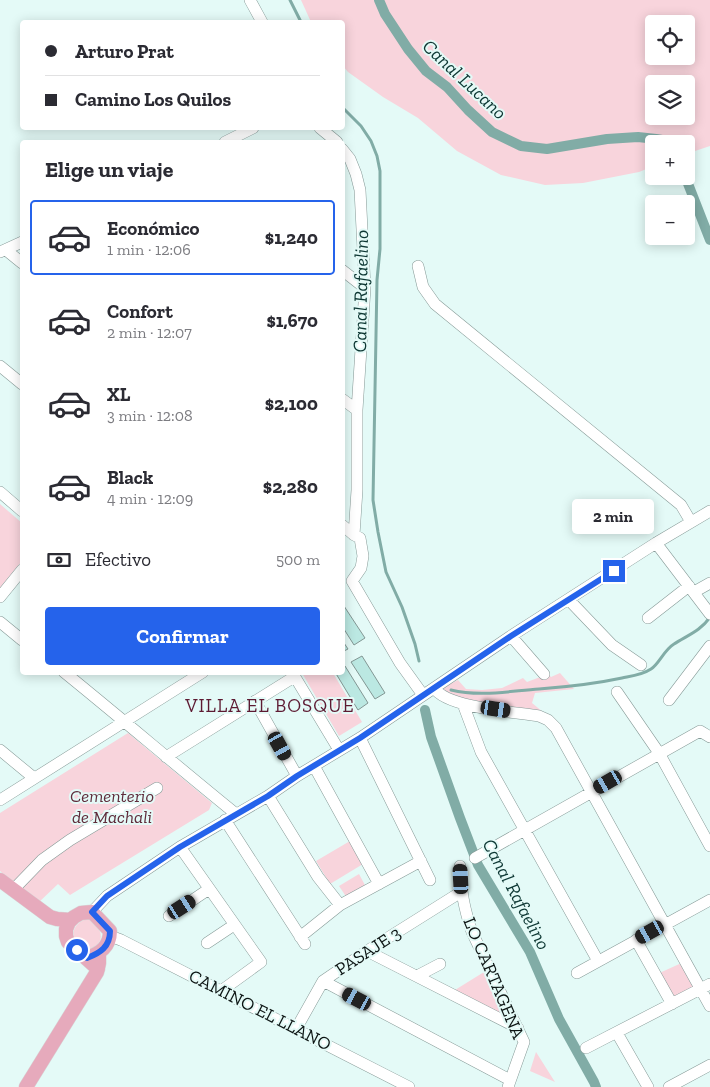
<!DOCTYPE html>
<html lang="es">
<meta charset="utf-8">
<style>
:root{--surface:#fff;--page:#f2f2f3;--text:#2b2b33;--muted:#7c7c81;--line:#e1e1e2;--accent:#2563eb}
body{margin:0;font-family:"Zilla Slab",serif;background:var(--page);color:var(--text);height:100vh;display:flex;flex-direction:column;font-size:19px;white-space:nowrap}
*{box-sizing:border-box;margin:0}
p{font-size:16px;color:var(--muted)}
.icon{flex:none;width:28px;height:28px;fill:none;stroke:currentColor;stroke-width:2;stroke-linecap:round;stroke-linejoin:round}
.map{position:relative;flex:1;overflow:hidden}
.panel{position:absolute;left:20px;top:140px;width:325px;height:535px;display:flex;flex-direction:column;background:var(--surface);border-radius:5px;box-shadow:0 2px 12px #0003}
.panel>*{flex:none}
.guide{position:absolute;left:20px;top:20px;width:325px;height:110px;border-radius:5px;box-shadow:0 2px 12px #0003;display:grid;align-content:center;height:110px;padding:0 25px;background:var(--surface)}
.buttons{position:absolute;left:645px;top:15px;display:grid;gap:10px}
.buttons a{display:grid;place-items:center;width:50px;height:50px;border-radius:5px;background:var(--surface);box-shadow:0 2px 12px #0003;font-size:25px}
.end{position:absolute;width:22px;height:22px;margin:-11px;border:6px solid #2563eb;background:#fff;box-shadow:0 0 0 2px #fff}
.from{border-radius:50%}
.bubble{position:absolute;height:35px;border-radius:5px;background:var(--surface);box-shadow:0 2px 12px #0003;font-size:16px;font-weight:800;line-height:35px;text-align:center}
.car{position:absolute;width:15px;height:30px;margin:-15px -8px;border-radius:6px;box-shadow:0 0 4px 1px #0007;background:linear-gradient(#222 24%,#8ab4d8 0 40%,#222 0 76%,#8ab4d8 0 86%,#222 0)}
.guide b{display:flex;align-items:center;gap:18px;height:48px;font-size:19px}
.guide b+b{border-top:1px solid var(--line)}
.guide i{width:12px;height:12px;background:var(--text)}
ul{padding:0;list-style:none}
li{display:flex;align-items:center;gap:15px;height:75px;margin:0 10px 8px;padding:0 15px;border:2px solid transparent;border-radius:5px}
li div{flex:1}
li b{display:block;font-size:19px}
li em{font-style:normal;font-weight:800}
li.selected{border-color:var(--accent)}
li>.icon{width:45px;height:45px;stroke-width:1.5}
h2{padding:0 25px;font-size:22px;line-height:60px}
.pay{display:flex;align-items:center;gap:12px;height:55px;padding:0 25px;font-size:19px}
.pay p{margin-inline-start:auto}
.primary-button{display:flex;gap:10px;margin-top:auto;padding:10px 25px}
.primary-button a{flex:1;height:58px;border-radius:5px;background:var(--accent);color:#fff;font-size:20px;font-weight:800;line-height:58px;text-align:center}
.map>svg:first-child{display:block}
.green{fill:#f8d4dc;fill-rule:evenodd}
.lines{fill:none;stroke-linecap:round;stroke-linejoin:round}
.stream{stroke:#81aca6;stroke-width:3}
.canal{stroke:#81aca6;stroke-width:10}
.building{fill:#bbe8e2;stroke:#839794}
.minor-casing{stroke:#869a97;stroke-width:12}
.major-casing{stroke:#d8d9d9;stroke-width:15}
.minor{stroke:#fff;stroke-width:11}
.major{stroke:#e6aabc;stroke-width:14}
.route{stroke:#2563eb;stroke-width:6}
.labels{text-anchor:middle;stroke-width:4;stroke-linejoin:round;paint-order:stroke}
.park-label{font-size:18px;font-style:italic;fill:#5f2c3b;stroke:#e4faf7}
.street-label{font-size:18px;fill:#0c1413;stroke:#e4faf7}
.water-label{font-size:19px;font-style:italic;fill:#0d3733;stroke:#e4faf7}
.neighbourhood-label{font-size:19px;letter-spacing:1px;fill:#5d1a32;stroke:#e4faf7}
</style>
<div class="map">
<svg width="710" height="1087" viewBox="0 0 710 1087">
<rect width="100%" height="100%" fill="#e4faf7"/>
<path class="green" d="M 301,0 L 710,0 L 710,146 L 686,154 L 686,144 L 654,144 L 654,166 L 639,172 L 583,183 L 545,185 L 501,175 L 457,151 L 418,118 L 383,97 L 348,72 L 343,66 L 342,22 L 311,22 ZM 654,24 L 686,24 L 686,56 L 654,56 ZM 654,84 L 686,84 L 686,116 L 654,116 Z
M 0,504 L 22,523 L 22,561 L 0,588 Z
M 302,673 L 333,673 L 362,722 L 339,736 Z
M 560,673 L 574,689 L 535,693 L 532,703 L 543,712 L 459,698 L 452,696 L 442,688 L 458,680 L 466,689 L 482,690 L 502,688 L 523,678 L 527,682 L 548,674 L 551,677 Z
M 128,733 L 212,803 L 209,810 L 70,895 L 58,884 L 37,904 L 0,871 L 0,813 Z
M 350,841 L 363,864 L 330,884 L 316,861 Z
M 359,874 L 366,887 L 347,898 L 339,886 Z
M 89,918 C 91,920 95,923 97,926 C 112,947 78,959 74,937 C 73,935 73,932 74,930 C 76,924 83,919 89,918 Z
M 686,961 L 701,989 L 672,1004 L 655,975 Z
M 484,972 L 508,1019 L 455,990 Z
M 536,1052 L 555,1082 L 530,1071 Z"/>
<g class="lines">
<path class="stream" d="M 290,0 L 301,22
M 342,107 L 361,126 L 371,141 L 377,156 L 380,171 L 380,249 L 377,280 L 373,500 L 378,532 L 386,572 L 402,607 L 415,644 L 419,661
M 451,690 C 480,697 510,691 539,689 C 566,687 594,684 622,678 C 632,676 642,675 651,669 C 659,664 664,650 674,644 C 686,636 701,631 710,617"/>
<path class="canal" d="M 379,0 L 385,14 L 408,49 L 426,71 L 447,87 L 468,110 L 492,132 L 521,146 L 547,149 L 607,139 L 638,137 L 656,139 L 668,141 L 670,144
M 685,176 L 710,240
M 425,710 L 431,737 L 460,818 L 478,865 L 530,952 L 559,1019 L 594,1082 L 596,1087"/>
</g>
<path class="building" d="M 342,603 L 365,638 L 354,645 L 342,626 Z
M 342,640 L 348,649 L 342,652 Z
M 362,656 L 385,693 L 375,699 L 351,662 Z
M 345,666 L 368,703 L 358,710 L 335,672 L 342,672 L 342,668 Z"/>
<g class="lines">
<defs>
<path id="minor" d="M 250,0 L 262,22
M 320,128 L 337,142
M 225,142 L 253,128
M 342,149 L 350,159 L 356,174 L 360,190 L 365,288 L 357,410 L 357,490 L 354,535 L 360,538 L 363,556 L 361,568 L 352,581 L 400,663 L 423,695
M 6,250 L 22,263
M 0,252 L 22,242
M 418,266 L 423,287 L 435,304 L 681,505 L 691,522
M 342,270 L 365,288
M 0,366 L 22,384
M 342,399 L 357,410
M 0,492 L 22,511
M 342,525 L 354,535
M 656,543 L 710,614
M 694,592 L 710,583
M 0,597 L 22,570
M 569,600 L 612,645 L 641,665
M 648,618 L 689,586
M 0,622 L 22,640
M 511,636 L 544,674
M 64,672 C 122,719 178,767 236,814
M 292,672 L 339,750
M 434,688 C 447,708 515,712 539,716 L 548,720 L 556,728 L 710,1006
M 617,692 L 659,753 L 710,846
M 669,700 L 710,646
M 255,701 L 297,776
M 463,704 L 481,752 L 598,961
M 360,738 L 430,880
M 0,750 L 34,778
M 166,757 L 294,677
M 314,766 L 379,884
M 268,796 L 318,877 L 340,905
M 0,800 L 203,672
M 225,820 L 305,944
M 180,847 L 261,962 L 221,991
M 475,858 L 700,731 L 710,737
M 460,866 C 461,892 464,908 472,932 L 524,1042 L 508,1087
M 13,890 L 42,860 L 70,840 L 157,788
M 92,912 L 107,896 L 180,847 L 268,796 L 297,776 L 360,738 L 511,636 L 656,543 L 710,511
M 169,916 L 209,889
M 110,936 L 121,940 L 409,1087
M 300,937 L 340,905 L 421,861
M 636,940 L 672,1004
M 207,943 L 234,925
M 367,951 L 518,1028
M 577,973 L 710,900
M 417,976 L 440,964
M 323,981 L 510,1080
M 296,1029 L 323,981 L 367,951 L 461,892
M 617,1033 L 648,1087
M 586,1048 L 710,984
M 669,1087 L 710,1065"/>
<path id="major" d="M 0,880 L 50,917 L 57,919 L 71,920
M 87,958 C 100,953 110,947 110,931 L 92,912 L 81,913 L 74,917 L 69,922 L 66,929 L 66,936 L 68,942 L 98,969
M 26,1087 L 97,972 L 99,963 L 99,953"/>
</defs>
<use href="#minor" class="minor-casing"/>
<use href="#major" class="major-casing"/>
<use href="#minor" class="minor"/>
<use href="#major" class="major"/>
</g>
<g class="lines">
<path class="route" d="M 77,950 L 87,958 C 100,953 110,947 110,931 L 92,912 L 107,896 L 180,847 L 268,796 L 297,776 L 360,738 L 511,636 L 614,571"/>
</g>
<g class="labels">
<g class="park-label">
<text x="112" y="802">Cementerio<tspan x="112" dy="21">de Machali</tspan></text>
</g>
<g class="street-label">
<text transform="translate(368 951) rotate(-33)" y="6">PASAJE 3</text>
<text transform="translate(494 978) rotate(67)" y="6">LO CARTAGENA</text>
<text transform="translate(260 1010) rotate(27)" y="6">CAMINO EL LLANO</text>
</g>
<g class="water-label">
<text transform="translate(465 79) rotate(43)" y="7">Canal Lucano</text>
<text transform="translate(360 291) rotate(-89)" y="7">Canal Rafaelino</text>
<text transform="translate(517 894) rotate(62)" y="7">Canal Rafaelino</text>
</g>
<g class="neighbourhood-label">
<text x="270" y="712">VILLA EL BOSQUE</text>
</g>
</g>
</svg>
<div class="buttons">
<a><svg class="icon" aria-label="locate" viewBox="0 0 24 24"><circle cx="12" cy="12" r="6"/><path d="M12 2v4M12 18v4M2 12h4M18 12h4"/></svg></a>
<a><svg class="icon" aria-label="layers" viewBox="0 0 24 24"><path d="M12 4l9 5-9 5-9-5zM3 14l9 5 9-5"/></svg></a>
<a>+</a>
<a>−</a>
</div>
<i class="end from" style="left:77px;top:950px"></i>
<i class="end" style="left:614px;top:571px"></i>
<div class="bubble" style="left:572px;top:499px;width:82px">2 min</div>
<i class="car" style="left:496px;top:709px;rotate:99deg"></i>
<i class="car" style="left:280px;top:746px;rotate:151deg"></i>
<i class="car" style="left:608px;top:782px;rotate:240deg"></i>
<i class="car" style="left:461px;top:879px;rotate:357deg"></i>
<i class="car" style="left:182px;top:907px;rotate:57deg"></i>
<i class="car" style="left:650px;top:932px;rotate:241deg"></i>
<i class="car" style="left:357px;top:999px;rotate:298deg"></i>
<div class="guide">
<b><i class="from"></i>Arturo Prat</b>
<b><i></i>Camino Los Quilos</b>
</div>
<section class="panel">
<h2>Elige un viaje</h2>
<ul>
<li class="selected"><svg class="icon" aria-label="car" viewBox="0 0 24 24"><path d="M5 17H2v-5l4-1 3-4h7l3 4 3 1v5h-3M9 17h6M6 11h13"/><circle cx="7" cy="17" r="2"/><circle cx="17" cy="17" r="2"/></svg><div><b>Económico</b><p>1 min · 12:06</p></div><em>$1,240</em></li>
<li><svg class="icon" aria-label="car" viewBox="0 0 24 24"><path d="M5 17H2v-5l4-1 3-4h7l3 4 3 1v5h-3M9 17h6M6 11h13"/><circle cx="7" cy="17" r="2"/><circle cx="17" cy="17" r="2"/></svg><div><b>Confort</b><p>2 min · 12:07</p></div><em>$1,670</em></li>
<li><svg class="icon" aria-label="car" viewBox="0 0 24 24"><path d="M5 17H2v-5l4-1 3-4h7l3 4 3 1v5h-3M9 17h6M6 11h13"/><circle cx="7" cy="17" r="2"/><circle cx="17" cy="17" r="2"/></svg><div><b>XL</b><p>3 min · 12:08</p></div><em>$2,100</em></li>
<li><svg class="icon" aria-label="car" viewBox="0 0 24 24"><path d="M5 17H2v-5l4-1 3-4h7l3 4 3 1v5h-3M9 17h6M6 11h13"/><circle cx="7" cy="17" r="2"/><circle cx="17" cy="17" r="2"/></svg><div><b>Black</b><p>4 min · 12:09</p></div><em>$2,280</em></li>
</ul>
<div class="pay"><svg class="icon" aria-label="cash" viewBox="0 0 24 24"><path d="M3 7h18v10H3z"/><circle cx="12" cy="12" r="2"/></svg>Efectivo<p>500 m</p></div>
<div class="primary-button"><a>Confirmar</a></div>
</section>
</div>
